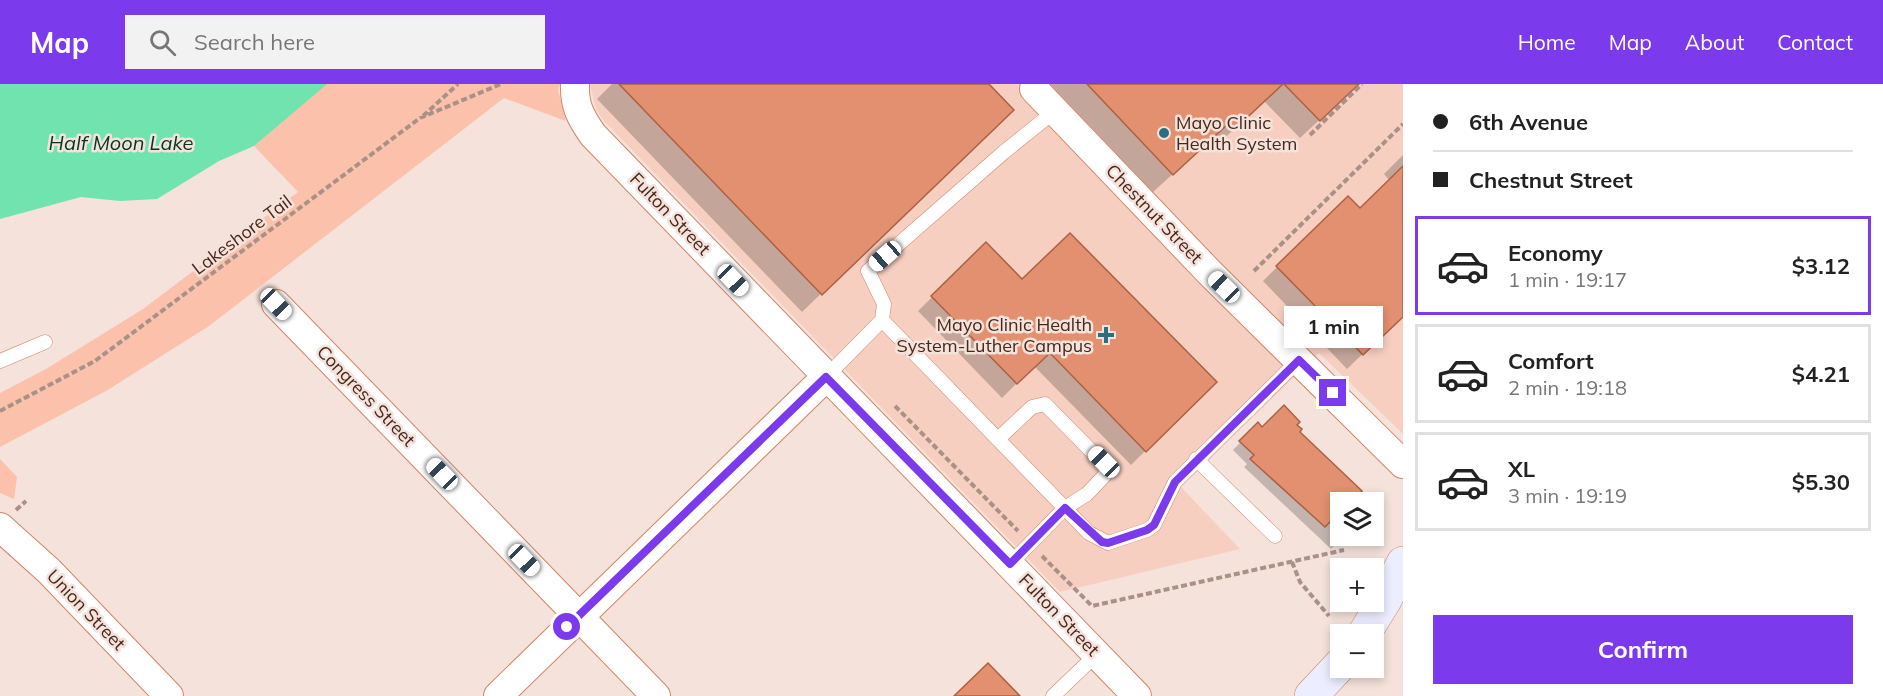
<!DOCTYPE html>
<meta charset="utf-8">
<style>
:root{--surface:#fff;--page:#f2f2f2;--text:#222;--muted:#767676;--line:#e0e0e0;--accent:#7c3aed}
body{margin:0;font-family:Mulish,sans-serif;background:var(--page);color:var(--text);height:100vh;display:flex;flex-direction:column;font-size:22px;white-space:nowrap}
*{box-sizing:border-box;margin:0}
p{font-size:20px;color:var(--muted)}
.icon{flex:none;width:33px;height:33px;fill:none;stroke:currentColor;stroke-width:2;stroke-linecap:round;stroke-linejoin:round}
.map{position:relative;flex:1;overflow:hidden}
.side{display:flex;flex-direction:column;background:var(--surface);width:480px}
.side>*{flex:none}
.top-card{display:grid;align-content:center;height:132px;padding:0 30px;background:var(--surface)}
.controls{position:absolute;left:1330px;top:408px;display:grid;gap:12px}
.controls a{display:grid;place-items:center;width:54px;height:54px;border-radius:0px;background:var(--surface);box-shadow:0 3px 9px #0003;font-size:30px}
.end{position:absolute;width:27px;height:27px;margin:-14px;border:8px solid #7c3aed;background:#fff;box-shadow:0 0 0 3px #fff}
.from{border-radius:50%}
.bubble{position:absolute;height:42px;border-radius:0px;background:var(--surface);box-shadow:0 3px 9px #0003;font-size:20px;font-weight:700;line-height:42px;text-align:center}
.car{position:absolute;width:18px;height:36px;margin:-18px -9px;border-radius:8px;box-shadow:0 0 4px 2px #0007;background:linear-gradient(#fff 24%,#345 0 40%,#fff 0 76%,#345 0 86%,#fff 0)}
.top-card b{display:flex;align-items:center;gap:21px;height:57px;font-size:22px}
.top-card b+b{border-top:2px solid var(--line)}
.top-card i{width:15px;height:15px;background:var(--text)}
ul{padding:0;list-style:none}
li{display:flex;align-items:center;gap:18px;height:99px;margin:0 12px 9px;padding:0 18px;border:3px solid var(--line);border-radius:0px}
li div{flex:1}
li b{display:block;font-size:22px}
li em{font-style:normal;font-weight:700}
li.active{border-color:var(--accent)}
li>.icon{width:54px;height:54px;stroke-width:1.5}
.button{display:flex;gap:12px;margin-top:auto;padding:12px 30px}
.button a{flex:1;height:69px;border-radius:0px;background:var(--accent);color:#fff;font-size:24px;font-weight:700;line-height:69px;text-align:center}
header{display:flex;align-items:center;gap:36px;box-sizing:border-box;height:84px;padding:0 30px;background:var(--accent);color:#fff}
header strong{font-size:28px}
nav{display:flex;gap:33px;margin-inline-start:auto;font-size:21px}
.search{width:420px;height:54px;background:var(--page);display:flex;align-items:center;gap:15px;box-sizing:border-box;padding:0 21px;border-radius:0px;color:var(--muted);font-size:22px}
main{display:flex;flex:1;min-height:0}
.map>svg:first-child{display:block}
.built{fill:#f6cfc1}
.green{fill:#fbc1ab}
.water{fill:#70e3ae}
.shadow{fill:#0003}
.building{fill:#e29070;stroke:#ad6042;stroke-width:1.5}
.lines{fill:none;stroke-linecap:round;stroke-linejoin:round}
.lane-casing{stroke:#d58565;stroke-width:15}
.street-casing{stroke:#d58565;stroke-width:30}
.secondary-casing{stroke:#d58565;stroke-width:34}
.path{stroke:#aa9188;stroke-width:4;stroke-dasharray:6 3;stroke-linecap:butt}
.lane{stroke:#fff;stroke-width:14}
.street{stroke:#fff;stroke-width:28}
.secondary{stroke:#ecedff;stroke-width:33}
.route{stroke:#7c3aed;stroke-width:8}
.poi-dot{fill:#2d6d82;stroke:#f4e2db;stroke-width:2}
.labels{text-anchor:middle;stroke-width:5;stroke-linejoin:round;paint-order:stroke}
.poi-label{font-size:18px;fill:#48271a;stroke:#f4e2db;text-anchor:start}
.street-label{font-size:18px;fill:#48271a;stroke:#f4e2db}
.water-label{font-size:20px;font-style:italic;fill:#023723;stroke:#f4e2db}
</style>
<header>
<strong>Map</strong>
<div class="search"><svg class="icon" aria-label="search" viewBox="0 0 24 24"><circle cx="10" cy="10" r="6"/><path d="M15 15l6 6"/></svg>Search here</div>
<nav><a>Home</a><a>Map</a><a>About</a><a>Contact</a></nav>
</header>
<main>
<div class="map">
<svg width="1403" height="612" viewBox="0 0 1403 612">
<rect width="100%" height="100%" fill="#f4e2db"/>
<path class="built" d="M 590,0 L 1403,0 L 1403,350 L 1319,269 L 1181,403 L 1240,465 L 1060,508 L 604,37 L 596,26 Z"/>
<path class="green" d="M 325,0 L 560,0 L 558,6 L 566,37 L 504,14 L 209,242 L 106,307 L 0,363 L 0,309 L 46,285 L 143,225 L 298,108 L 254,62 Z
M 0,375 L 17,393 L 14,415 L 0,409 Z"/>
<path class="water" d="M 0,0 L 327,0 L 254,62 L 219,77 L 157,115 L 120,117 L 81,113 L 0,135 Z"/>
<path class="shadow" d="M 612,0 L 987,0 L 993,44 L 802,228 L 597,15 Z
M 1050,0 L 1358,0 L 1300,54 L 1264,17 L 1215,63 L 1209,57 L 1153,108 Z
M 1403,71 L 1403,231 L 1347,285 L 1263,197 L 1277,183 L 1360,126 L 1390,97 L 1384,90 Z
M 986,160 L 1022,197 L 1215,298 L 1131,381 L 1034,282 L 1002,314 L 918,227 Z
M 1258,340 L 1262,345 L 1295,341 L 1297,348 L 1359,407 L 1348,418 L 1341,418 L 1339,428 L 1341,452 L 1344,452 L 1331,465 L 1244,383 L 1247,380 L 1233,366 Z"/>
<path class="building" d="M 619,0 L 989,0 L 1014,26 L 822,211 Z
M 1087,0 L 1283,0 L 1235,45 L 1229,39 L 1173,91 Z
M 1284,0 L 1359,0 L 1320,37 Z
M 1403,82 L 1403,233 L 1363,271 L 1276,182 L 1348,112 L 1360,124 Z
M 1070,149 L 1217,298 L 1146,368 L 1050,269 L 1017,300 L 931,212 L 986,158 L 1022,195 Z
M 1284,321 L 1300,338 L 1297,341 L 1302,345 L 1300,348 L 1362,407 L 1350,418 L 1341,418 L 1341,427 L 1325,443 L 1250,375 L 1254,371 L 1239,357 L 1258,338 L 1262,343 Z
M 988,579 L 1020,612 L 954,612 Z"/>
<g class="lines">
<defs>
<path id="lane" d="M 882,236 L 1089,449 L 1108,459 L 1147,446 L 1154,441 L 1175,398 L 1299,276
M 0,277 L 45,258
M 826,293 L 882,236 L 884,220 L 868,187 L 1004,68 L 1055,27
M 998,355 L 1032,323 L 1045,320 L 1106,382 L 1105,391 L 1087,410 L 1065,424 L 1010,480
M 1196,375 L 1275,452
M 1053,612 L 1097,570"/>
<path id="street" d="M 575,0 C 574,22 581,34 593,51 L 1137,612
M 1034,5 L 1209,188 L 1403,380
M 276,220 L 656,612
M 0,443 L 49,487 L 169,612
M 498,612 L 826,293"/>
<path id="secondary" d="M 1364,550 L 1385,516 L 1403,479
M 1311,612 L 1341,580"/>
</defs>
<use href="#lane" class="lane-casing"/>
<use href="#street" class="street-casing"/>
<use href="#secondary" class="secondary-casing"/>
<path class="path" d="M 423,32 L 458,0
M 1310,51 L 1362,0
M 1254,187 L 1403,40
M 895,322 L 1018,447
M 0,327 L 95,277 L 420,34 L 501,0
M 16,426 L 26,417
M 1042,472 L 1092,522 L 1344,466
M 1292,478 L 1300,498 L 1329,532"/>
<use href="#lane" class="lane"/>
<use href="#street" class="street"/>
<use href="#secondary" class="secondary"/>
</g>
<g class="lines">
<path class="route" d="M 567,543 L 826,293 L 1010,480 L 1065,424 L 1102,458 L 1108,459 L 1147,446 L 1154,441 L 1175,398 L 1299,276 L 1333,309"/>
</g>
<g class="poi-dot">
<circle cx="1164" cy="49" r="6"/>
<path d="M1103 242h6v6h6v6h-6v6h-6v-6h-6v-6h6z"/>
</g>
<g class="labels">
<g class="poi-label">
<text x="1176" y="45">Mayo Clinic<tspan x="1176" dy="21">Health System</tspan></text>
<text x="1092" y="247" text-anchor="end">Mayo Clinic Health<tspan x="1092" dy="21">System-Luther Campus</tspan></text>
</g>
<g class="street-label">
<text transform="translate(670 130) rotate(46)" y="6">Fulton Street</text>
<text transform="translate(1154 130) rotate(46)" y="6">Chestnut Street</text>
<text transform="translate(242 151) rotate(-37)" y="6">Lakeshore Tail</text>
<text transform="translate(366 312) rotate(46)" y="6">Congress Street</text>
<text transform="translate(86 526) rotate(46)" y="6">Union Street</text>
<text transform="translate(1059 531) rotate(46)" y="6">Fulton Street</text>
</g>
<g class="water-label">
<text x="121" y="66">Half Moon Lake</text>
</g>
</g>
</svg>
<div class="controls">
<a><svg class="icon" aria-label="layers" viewBox="0 0 24 24"><path d="M12 4l9 5-9 5-9-5zM3 14l9 5 9-5"/></svg></a>
<a>+</a>
<a>−</a>
</div>
<i class="end from" style="left:567px;top:543px"></i>
<i class="end" style="left:1333px;top:309px"></i>
<div class="bubble" style="left:1284px;top:222px;width:99px">1 min</div>
<i class="car" style="left:885px;top:172px;rotate:229deg"></i>
<i class="car" style="left:733px;top:196px;rotate:136deg"></i>
<i class="car" style="left:1224px;top:203px;rotate:314deg"></i>
<i class="car" style="left:276px;top:220px;rotate:136deg"></i>
<i class="car" style="left:1104px;top:378px;rotate:315deg"></i>
<i class="car" style="left:442px;top:390px;rotate:316deg"></i>
<i class="car" style="left:524px;top:476px;rotate:136deg"></i>
</div>
<section class="side">
<div class="top-card">
<b><i class="from"></i>6th Avenue</b>
<b><i></i>Chestnut Street</b>
</div>
<ul>
<li class="active"><svg class="icon" aria-label="car" viewBox="0 0 24 24"><path d="M5 17H2v-5l4-1 3-4h7l3 4 3 1v5h-3M9 17h6M6 11h13"/><circle cx="7" cy="17" r="2"/><circle cx="17" cy="17" r="2"/></svg><div><b>Economy</b><p>1 min · 19:17</p></div><em>$3.12</em></li>
<li><svg class="icon" aria-label="car" viewBox="0 0 24 24"><path d="M5 17H2v-5l4-1 3-4h7l3 4 3 1v5h-3M9 17h6M6 11h13"/><circle cx="7" cy="17" r="2"/><circle cx="17" cy="17" r="2"/></svg><div><b>Comfort</b><p>2 min · 19:18</p></div><em>$4.21</em></li>
<li><svg class="icon" aria-label="car" viewBox="0 0 24 24"><path d="M5 17H2v-5l4-1 3-4h7l3 4 3 1v5h-3M9 17h6M6 11h13"/><circle cx="7" cy="17" r="2"/><circle cx="17" cy="17" r="2"/></svg><div><b>XL</b><p>3 min · 19:19</p></div><em>$5.30</em></li>
</ul>
<div class="button"><a>Confirm</a></div>
</section>
</main>
